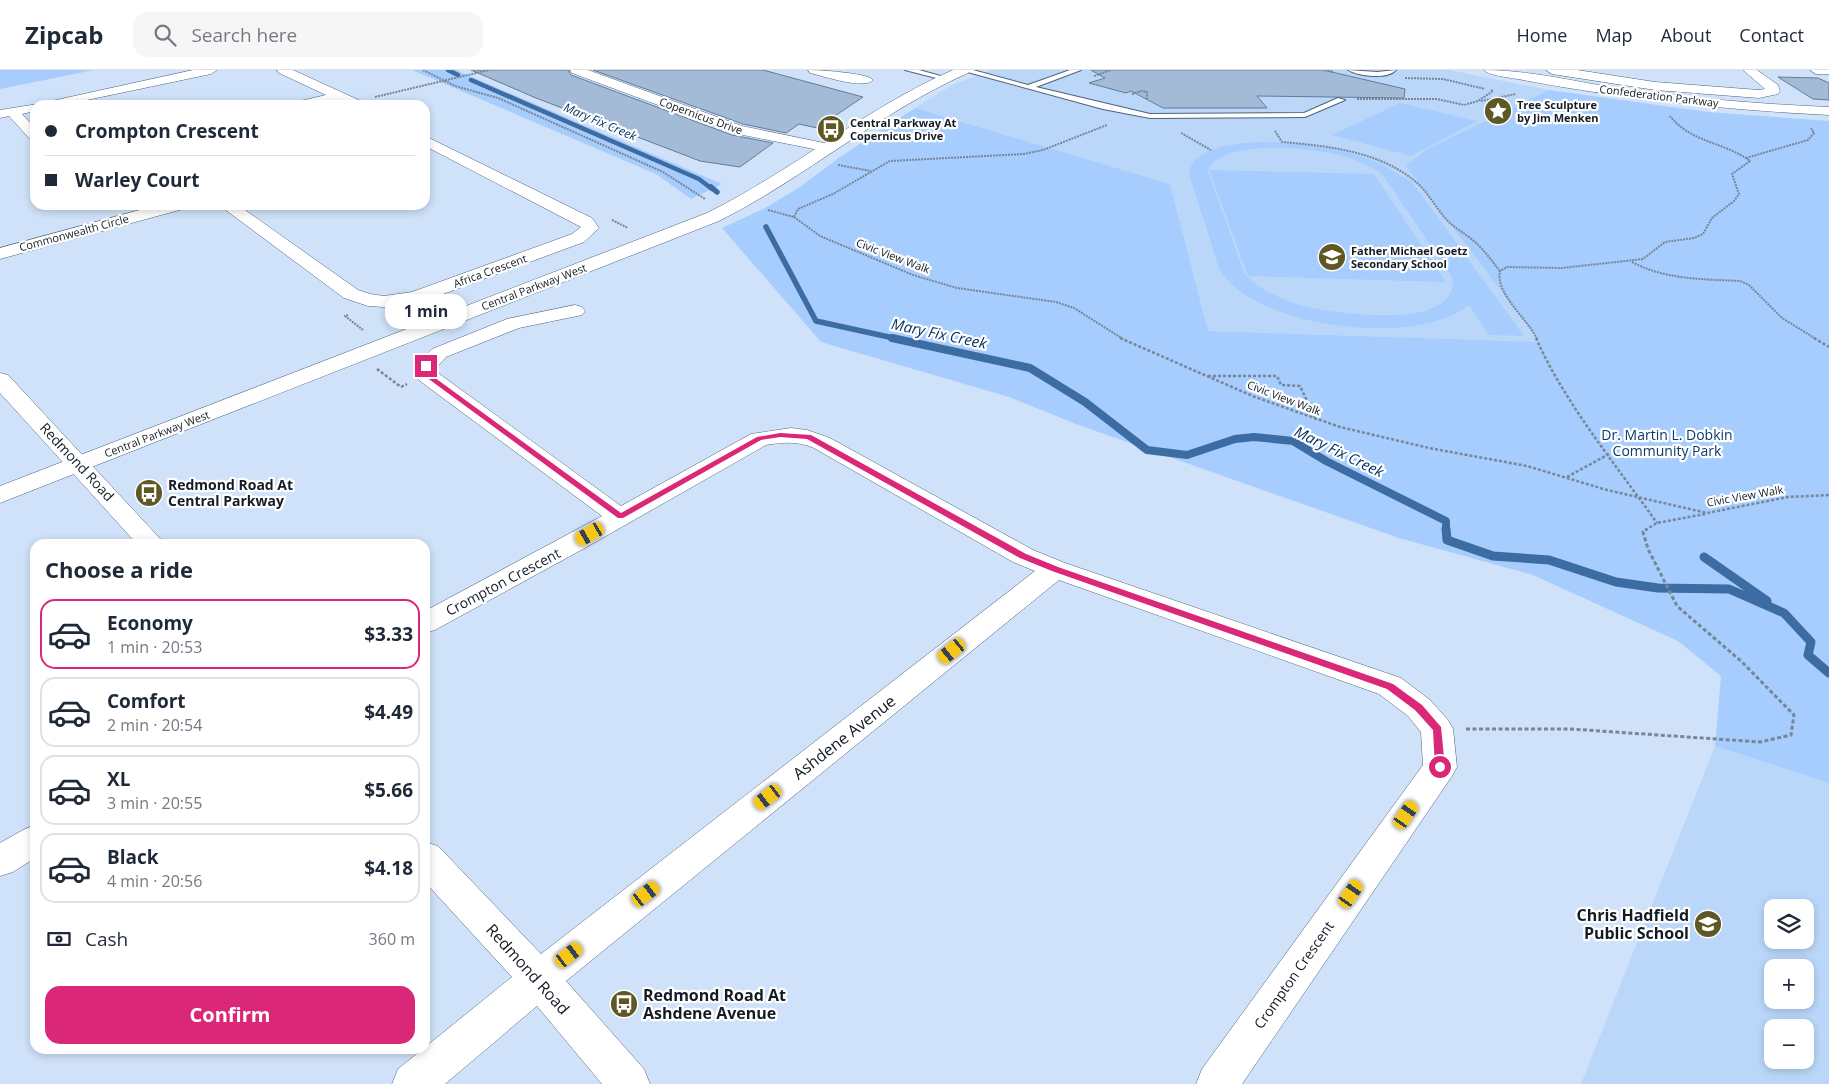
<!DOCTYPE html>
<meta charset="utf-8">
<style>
:root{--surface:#fff;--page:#f6f6f7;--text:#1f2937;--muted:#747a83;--line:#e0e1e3;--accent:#db2777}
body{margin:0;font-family:"Open Sans",sans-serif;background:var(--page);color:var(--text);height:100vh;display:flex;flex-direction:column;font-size:19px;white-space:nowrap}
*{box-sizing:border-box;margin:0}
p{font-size:16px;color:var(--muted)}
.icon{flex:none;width:28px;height:28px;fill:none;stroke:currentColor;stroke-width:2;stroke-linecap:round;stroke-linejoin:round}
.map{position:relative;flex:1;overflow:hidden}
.sheet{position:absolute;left:30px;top:469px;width:400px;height:515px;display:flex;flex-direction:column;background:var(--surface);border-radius:15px;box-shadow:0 2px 8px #0003}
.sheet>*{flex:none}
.banner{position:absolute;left:30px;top:30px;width:400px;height:110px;border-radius:15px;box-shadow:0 2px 8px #0003;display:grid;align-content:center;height:110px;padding:0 15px;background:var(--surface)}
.fabs{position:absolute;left:1764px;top:829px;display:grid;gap:10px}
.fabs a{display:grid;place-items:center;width:50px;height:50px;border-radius:10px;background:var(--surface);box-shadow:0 2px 8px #0003;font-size:25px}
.end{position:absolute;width:22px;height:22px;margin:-11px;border:6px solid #db2777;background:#fff;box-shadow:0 0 0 2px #fff}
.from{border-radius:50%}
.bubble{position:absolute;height:35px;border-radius:15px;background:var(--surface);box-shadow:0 2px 8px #0003;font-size:16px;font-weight:700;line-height:35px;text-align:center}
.car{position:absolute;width:15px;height:30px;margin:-15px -8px;border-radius:6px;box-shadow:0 0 4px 1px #0007;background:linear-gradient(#f5c518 24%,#345 0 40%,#f5c518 0 76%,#345 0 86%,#f5c518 0)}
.banner b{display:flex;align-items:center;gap:18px;height:48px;font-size:19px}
.banner b+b{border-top:1px solid var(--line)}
.banner i{width:12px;height:12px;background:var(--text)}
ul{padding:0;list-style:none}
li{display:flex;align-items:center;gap:15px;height:70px;margin:0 10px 8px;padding:0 5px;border:2px solid var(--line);border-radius:15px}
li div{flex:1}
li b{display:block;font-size:19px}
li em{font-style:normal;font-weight:700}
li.on{border-color:var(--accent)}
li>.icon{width:45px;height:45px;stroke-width:1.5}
h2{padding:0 15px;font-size:22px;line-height:60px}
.pay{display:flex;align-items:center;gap:12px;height:55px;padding:0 15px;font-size:19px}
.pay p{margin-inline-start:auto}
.primary-button{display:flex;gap:10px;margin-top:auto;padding:10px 15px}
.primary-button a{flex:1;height:58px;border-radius:15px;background:var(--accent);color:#fff;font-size:20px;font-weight:700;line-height:58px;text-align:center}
header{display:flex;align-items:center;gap:30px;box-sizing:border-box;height:70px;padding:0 25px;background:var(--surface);border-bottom:1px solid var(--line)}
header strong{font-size:24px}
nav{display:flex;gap:28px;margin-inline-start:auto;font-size:18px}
.search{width:350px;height:45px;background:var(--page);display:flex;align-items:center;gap:12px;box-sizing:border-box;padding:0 18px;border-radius:15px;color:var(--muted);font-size:19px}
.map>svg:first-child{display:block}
.built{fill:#bad7fa;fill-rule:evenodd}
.green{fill:#a6cdfd;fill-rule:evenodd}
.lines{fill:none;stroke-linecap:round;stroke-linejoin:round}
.stream-far3{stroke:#3d6ca2;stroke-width:4.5}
.stream-far2{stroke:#3d6ca2;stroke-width:5.5}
.stream-far1{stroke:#3d6ca2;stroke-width:8}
.stream{stroke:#3d6ca2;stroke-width:9}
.building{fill:#a4bbd8;stroke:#657b95}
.lane-casing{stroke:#4e637c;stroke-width:2}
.street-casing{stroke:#4e637c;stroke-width:1}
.secondary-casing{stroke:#4e637c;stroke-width:1}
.path-far2{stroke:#788697;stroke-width:2;stroke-dasharray:2 1;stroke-linecap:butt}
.path-far1{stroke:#788697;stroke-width:2.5;stroke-dasharray:3 2;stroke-linecap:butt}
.path{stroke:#788697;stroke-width:3;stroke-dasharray:4 2.5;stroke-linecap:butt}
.lane{fill:#fff;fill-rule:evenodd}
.street{fill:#fff;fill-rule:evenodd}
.secondary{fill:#fff;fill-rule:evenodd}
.route{fill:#db2777}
.labels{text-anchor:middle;stroke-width:4.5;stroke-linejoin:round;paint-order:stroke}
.far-street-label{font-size:11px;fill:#131b25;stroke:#fff}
.far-poi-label{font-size:11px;font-weight:bold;fill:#131b25;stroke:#fff;text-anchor:start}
.far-water-label{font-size:12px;font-style:italic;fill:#043261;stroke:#fff}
.park-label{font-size:14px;fill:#0d3a6a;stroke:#fff}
.street-label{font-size:14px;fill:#131b25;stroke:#fff}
.poi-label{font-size:14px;font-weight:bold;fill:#131b25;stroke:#fff;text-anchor:start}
.water-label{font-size:15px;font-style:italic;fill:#043261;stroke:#fff}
.near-street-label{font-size:16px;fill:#131b25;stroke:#fff}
.near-poi-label{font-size:16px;font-weight:bold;fill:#131b25;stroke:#fff;text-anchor:end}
</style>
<header>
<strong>Zipcab</strong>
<div class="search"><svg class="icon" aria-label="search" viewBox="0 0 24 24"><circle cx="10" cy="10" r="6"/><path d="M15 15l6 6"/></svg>Search here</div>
<nav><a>Home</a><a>Map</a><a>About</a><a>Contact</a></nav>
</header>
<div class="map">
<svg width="1829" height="1014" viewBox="0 0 1829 1014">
<rect width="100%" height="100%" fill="#cfe2f9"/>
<path class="built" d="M 991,0 L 1449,0 L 1549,20 L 1425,80 L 1406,96 L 1540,272 L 1208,261 L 1170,114 L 915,38 L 952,15 Z
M 1715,676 L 1829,713 L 1829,1014 L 1581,1014 ZM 1772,838 L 1805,838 L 1805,870 L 1772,870 ZM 1772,898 L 1805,898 L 1805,930 L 1772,930 ZM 1772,958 L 1805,958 L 1805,990 L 1772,990 Z"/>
<path class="green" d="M 0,0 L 94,0 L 0,19 Z
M 412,0 L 456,0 L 722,114 L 691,129 L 656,104 Z
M 1549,20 L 1708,42 L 1829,51 L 1829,713 L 1715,676 L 1721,606 L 1678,571 L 1533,505 L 1399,468 L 1076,354 L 1009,327 L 821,272 L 722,158 L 765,138 L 800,117 L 840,87 L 915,38 L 1170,114 L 1208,261 L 1540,272 L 1406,96 L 1425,80 Z
M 1400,33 L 1477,51 L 1411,86 L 1332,65 Z
M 1258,72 L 1295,73 L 1346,81 L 1378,92 L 1412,112 L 1524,266 L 1489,265 L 1469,235 C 1417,277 1267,259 1225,207 C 1217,198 1215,184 1211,172 C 1204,151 1197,129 1190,108 C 1185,78 1237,73 1258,72 ZM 1282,78 C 1316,79 1355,84 1383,105 L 1453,209 C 1457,263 1328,243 1299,235 C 1279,228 1258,219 1244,203 L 1208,101 C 1216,78 1262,78 1282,78 Z
M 1209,100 L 1374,104 L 1446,212 L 1248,206 Z"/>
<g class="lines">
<path class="stream-far3" d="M 448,0 L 458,5
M 471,10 L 699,109 L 712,119"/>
<path class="stream-far2" d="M 711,117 L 717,122
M 766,157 L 816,251 L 898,269"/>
<path class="stream-far1" d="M 892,268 L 1030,298 L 1085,332 L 1147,380 L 1187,385 L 1235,369 L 1254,367 L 1293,371 L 1326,391 L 1446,451 L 1446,460"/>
<path class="stream" d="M 1446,459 L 1447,470 L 1493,486 L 1549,490 L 1616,512 L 1658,518 L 1729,519 L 1784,543 L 1811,572 L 1808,585 L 1829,603
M 1704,487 L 1767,531"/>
</g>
<path class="building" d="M 471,0 L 568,0 L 571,5 L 732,65 L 773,73 L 740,97 L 700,91 L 536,28 Z
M 593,0 L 763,0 L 863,27 L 817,58 L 799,54 L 786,63 L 743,54 Z
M 1091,0 L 1323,0 L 1405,19 L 1404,28 L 1257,26 L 1267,38 L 1163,38 L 1131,21 L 1126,23 L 1089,13 L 1105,8 Z
M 1778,7 L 1818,8 L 1829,13 L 1829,30 L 1813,29 Z"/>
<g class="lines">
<defs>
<path id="lane" d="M 905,0 L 919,0 L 948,8 L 944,10 Z
M 960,0 L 973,0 L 1028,15 L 1070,0 L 1081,0 L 1036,17 L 1150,44 L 1304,43 L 1338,28 L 1345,30 L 1305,47 L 1150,48 L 1103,39 Z
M 1348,0 L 1377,2 L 1396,0 C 1387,10 1358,6 1348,0 Z"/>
<path id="street" d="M 193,0 L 217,0 L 211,4 L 63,35 L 35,35 L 35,41 L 22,44 L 35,58 L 35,70 L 30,69 L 9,46 L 0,48 L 0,40 L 38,34 Z
M 277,0 L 293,0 L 363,32 L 365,35 L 347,35 L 337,30 L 318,35 L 294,35 L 296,32 L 326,25 L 279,3 Z
M 570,0 L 588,0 L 742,56 L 829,74 L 834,75 L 836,78 L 834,81 L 829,82 L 733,63 L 572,3 Z
M 808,0 C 819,0 868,3 873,10 C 864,20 823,6 810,3 Z
M 1546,0 L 1577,0 L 1655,12 L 1759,20 L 1765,19 L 1743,0 L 1757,0 L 1778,15 L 1780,21 L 1778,24 L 1759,28 L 1655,20 L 1552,4 Z
M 1810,0 L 1829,0 L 1829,4 L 1816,4 Z
M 425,66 L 592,148 L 599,158 L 584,172 L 424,231 L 384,237 L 368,236 L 344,228 L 219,135 L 238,135 L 358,220 L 370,224 L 384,226 L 412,222 L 572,164 L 581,157 L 425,76 Z
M 158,135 L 185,135 L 183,139 L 0,189 L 0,178 Z
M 575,235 L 582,237 L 585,241 L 582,245 L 519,258 L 446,287 L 437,297 L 438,303 L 621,436 L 751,364 L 791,358 L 807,360 L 830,368 L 1033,480 L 1065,493 L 1401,608 L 1430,630 L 1448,650 L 1453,659 L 1457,697 L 1452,706 L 1242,1014 L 1196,1014 L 1202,999 L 1423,695 L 1421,662 L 1408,646 L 1379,624 L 1059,510 L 566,911 L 644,999 L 650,1014 L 602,1014 L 537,936 L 445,1014 L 392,1014 L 398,999 L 512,907 L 425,812 L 425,772 L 438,776 L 541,884 L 1035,501 L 1013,492 L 814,378 C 798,371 783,372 766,375 L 583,479 L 435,560 L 425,563 L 425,541 L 602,446 L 420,311 L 417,306 L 415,296 L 432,279 L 507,249 Z
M 0,303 L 8,305 L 165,474 L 137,474 L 0,323 Z
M 35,755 L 35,788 L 13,802 L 0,806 L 0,773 L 23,760 Z"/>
<path id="secondary" d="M 953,0 L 970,0 L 968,3 C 880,42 806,107 719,151 L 0,433 L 0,416 L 707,143 C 792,101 866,38 953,0 Z
M 1484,0 C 1528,0 1572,11 1616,18 C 1687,28 1758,34 1829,37 L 1829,45 C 1726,40 1624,29 1523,10 C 1514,8 1489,6 1484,0 Z"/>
</defs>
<use href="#lane" class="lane-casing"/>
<use href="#street" class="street-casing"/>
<use href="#secondary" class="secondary-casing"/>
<path class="path-far2" d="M 423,0 L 455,16 L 498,28 L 663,102 L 705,129
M 1325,0 L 1334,2
M 1094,6 L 1111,0
M 1405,8 L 1443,9 L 1485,19
M 1132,24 L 1142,21 L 1147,22 L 1147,29
M 375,27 L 489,0
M 1357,29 L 1437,29 L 1464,35 L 1478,31 L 1493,21 L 1491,20
M 1481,31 L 1516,24
M 1275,61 L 1282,72 C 1328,76 1379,81 1416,112 C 1429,123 1436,139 1448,151 C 1456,159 1466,164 1475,172 C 1484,180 1492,191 1500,201
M 1181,63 L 1211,80
M 1746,88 L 1808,70 L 1814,63 L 1811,58
M 838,95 L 871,101
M 768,140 L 794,147 L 820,166 L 913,205 L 957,218 L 1056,232 L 1074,238 L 1123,269
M 794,147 L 798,139 L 833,124 L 890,91 L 1024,84 L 1043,80 L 1107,55
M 612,150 L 628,158
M 1632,192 C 1666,210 1702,209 1740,211 L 1749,215 L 1782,248 L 1816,269
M 348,245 L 345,246 L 363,260
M 1537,269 C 1528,249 1495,224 1500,201 L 1507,197 L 1562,198 L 1643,189 L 1665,172 L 1694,168 L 1703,164 L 1712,148 L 1734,131 L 1739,124 L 1732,104 L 1750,91 C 1725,72 1691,73 1670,46"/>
<path class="path-far1" d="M 1120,268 L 1255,327 L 1340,357 L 1429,378 L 1527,396 L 1607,420 L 1707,443 L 1788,427 L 1829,425
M 1536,268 C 1564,332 1616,395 1657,453
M 1814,268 L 1829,277
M 377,299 L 401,317 L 407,314
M 1208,306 L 1277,306 L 1281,315 L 1300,316 L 1316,350
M 1567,407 L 1609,384
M 1645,460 L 1657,453 L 1705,444"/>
<path class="path" d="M 1466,659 L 1571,659 L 1760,672 L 1791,665 L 1794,645 L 1742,592 L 1677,536 L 1648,479 L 1643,462 L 1647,459"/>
<use href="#lane" class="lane"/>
<use href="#street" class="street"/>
<use href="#secondary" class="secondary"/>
</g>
<path class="route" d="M 426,295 L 430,296 L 431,305 L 621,443 L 757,367 L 780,363 L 811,365 L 1026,484 L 1058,497 L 1393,614 L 1422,635 L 1441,657 L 1445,697 L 1440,701 L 1435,697 L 1433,660 L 1415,640 L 1387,619 L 1052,501 L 1020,488 L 807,369 L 780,367 L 761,370 L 623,448 L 618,448 L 426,307 L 423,296 Z"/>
<defs>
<symbol id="sight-disc" viewBox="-11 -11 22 22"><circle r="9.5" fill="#5d5824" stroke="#fff"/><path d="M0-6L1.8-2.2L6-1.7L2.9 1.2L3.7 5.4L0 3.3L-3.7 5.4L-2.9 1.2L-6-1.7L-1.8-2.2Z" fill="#fff"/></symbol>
<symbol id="bus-disc" viewBox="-11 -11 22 22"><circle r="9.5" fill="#5d5824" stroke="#fff"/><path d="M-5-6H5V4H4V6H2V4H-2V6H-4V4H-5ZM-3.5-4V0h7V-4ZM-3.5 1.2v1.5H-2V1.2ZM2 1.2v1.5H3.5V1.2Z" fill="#fff"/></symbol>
<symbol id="school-disc" viewBox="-11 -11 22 22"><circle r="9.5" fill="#5d5824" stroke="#fff"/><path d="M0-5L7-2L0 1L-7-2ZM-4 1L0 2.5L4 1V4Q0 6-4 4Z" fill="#fff"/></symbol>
</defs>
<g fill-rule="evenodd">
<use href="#sight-disc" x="1482" y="25" width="32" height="32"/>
<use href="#bus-disc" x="815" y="43" width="32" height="32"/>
<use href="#school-disc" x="1316" y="171" width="32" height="32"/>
<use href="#bus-disc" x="133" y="407" width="32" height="32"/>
<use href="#school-disc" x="1692" y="838" width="32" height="32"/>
<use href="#bus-disc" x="608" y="918" width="32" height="32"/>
</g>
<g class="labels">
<g class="far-street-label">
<text transform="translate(1659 26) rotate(7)" y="4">Confederation Parkway</text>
<text transform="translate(701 46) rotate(20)" y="4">Copernicus Drive</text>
<text transform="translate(74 163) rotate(-15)" y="4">Commonwealth Circle</text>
<text transform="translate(893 186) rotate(21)" y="4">Civic View Walk</text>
<text transform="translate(490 201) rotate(-20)" y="4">Africa Crescent</text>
<text transform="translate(534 217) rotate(-21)" y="4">Central Parkway West</text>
<text transform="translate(1284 328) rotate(21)" y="4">Civic View Walk</text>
<text transform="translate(157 364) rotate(-21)" y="4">Central Parkway West</text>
<text transform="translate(1745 426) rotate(-10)" y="4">Civic View Walk</text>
</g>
<g class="far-poi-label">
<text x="1517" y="39">Tree Sculpture<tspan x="1517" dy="13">by Jim Menken</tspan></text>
<text x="850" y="57">Central Parkway At<tspan x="850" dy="13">Copernicus Drive</tspan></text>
<text x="1351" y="185">Father Michael Goetz<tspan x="1351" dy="13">Secondary School</tspan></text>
</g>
<g class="far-water-label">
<text transform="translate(600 52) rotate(23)" y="4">Mary Fix Creek</text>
</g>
<g class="park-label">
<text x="1667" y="370">Dr. Martin L. Dobkin<tspan x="1667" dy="16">Community Park</tspan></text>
</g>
<g class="street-label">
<text transform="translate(77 392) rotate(47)" y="5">Redmond Road</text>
<text transform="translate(503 512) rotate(-28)" y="5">Crompton Crescent</text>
<text transform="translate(1294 905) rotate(-55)" y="5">Crompton Crescent</text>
</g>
<g class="poi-label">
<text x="168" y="420">Redmond Road At<tspan x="168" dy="16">Central Parkway</tspan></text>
</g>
<g class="water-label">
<text transform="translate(939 264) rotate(12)" y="5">Mary Fix Creek</text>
<text transform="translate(1339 382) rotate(26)" y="5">Mary Fix Creek</text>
</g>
<g class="near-street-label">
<text transform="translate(844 667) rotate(-38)" y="6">Ashdene Avenue</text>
<text transform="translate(528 899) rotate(48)" y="6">Redmond Road</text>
</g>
<g class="near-poi-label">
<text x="1689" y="851">Chris Hadfield<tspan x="1689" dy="18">Public School</tspan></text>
<text x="643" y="931" text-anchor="start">Redmond Road At<tspan x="643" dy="18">Ashdene Avenue</tspan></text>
</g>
</g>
</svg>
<div class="fabs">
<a><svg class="icon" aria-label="layers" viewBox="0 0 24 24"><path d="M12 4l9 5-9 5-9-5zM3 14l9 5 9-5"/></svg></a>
<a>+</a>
<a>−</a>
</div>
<i class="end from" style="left:1440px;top:697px"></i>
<i class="end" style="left:426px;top:296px"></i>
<div class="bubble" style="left:385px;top:224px;width:82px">1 min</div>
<i class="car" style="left:590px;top:464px;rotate:240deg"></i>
<i class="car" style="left:952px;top:581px;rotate:231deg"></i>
<i class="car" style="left:768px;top:727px;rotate:232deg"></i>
<i class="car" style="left:1406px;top:745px;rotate:35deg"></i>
<i class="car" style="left:646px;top:824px;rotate:52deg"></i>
<i class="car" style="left:1351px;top:824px;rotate:35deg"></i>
<i class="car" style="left:569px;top:885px;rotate:52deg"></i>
<div class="banner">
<b><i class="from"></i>Crompton Crescent</b>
<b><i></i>Warley Court</b>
</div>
<section class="sheet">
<h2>Choose a ride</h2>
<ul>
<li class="on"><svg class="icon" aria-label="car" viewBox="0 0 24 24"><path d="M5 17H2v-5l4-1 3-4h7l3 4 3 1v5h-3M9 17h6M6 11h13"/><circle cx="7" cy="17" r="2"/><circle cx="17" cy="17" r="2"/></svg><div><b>Economy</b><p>1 min · 20:53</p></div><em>$3.33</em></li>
<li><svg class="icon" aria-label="car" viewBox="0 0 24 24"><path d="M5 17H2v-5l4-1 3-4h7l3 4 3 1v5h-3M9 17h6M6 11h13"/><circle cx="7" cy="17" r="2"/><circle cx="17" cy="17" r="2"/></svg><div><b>Comfort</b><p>2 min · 20:54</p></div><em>$4.49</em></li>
<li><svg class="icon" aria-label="car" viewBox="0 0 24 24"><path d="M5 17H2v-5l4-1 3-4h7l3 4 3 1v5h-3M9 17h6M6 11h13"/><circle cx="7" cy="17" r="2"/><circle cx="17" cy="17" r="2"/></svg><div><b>XL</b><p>3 min · 20:55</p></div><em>$5.66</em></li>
<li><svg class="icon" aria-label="car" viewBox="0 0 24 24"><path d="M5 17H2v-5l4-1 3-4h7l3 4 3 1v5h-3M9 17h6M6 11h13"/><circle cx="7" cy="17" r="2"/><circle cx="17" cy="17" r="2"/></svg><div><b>Black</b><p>4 min · 20:56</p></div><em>$4.18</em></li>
</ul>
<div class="pay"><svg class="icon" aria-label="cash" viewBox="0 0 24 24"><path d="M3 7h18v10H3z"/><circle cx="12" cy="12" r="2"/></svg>Cash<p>360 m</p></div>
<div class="primary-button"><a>Confirm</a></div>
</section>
</div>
